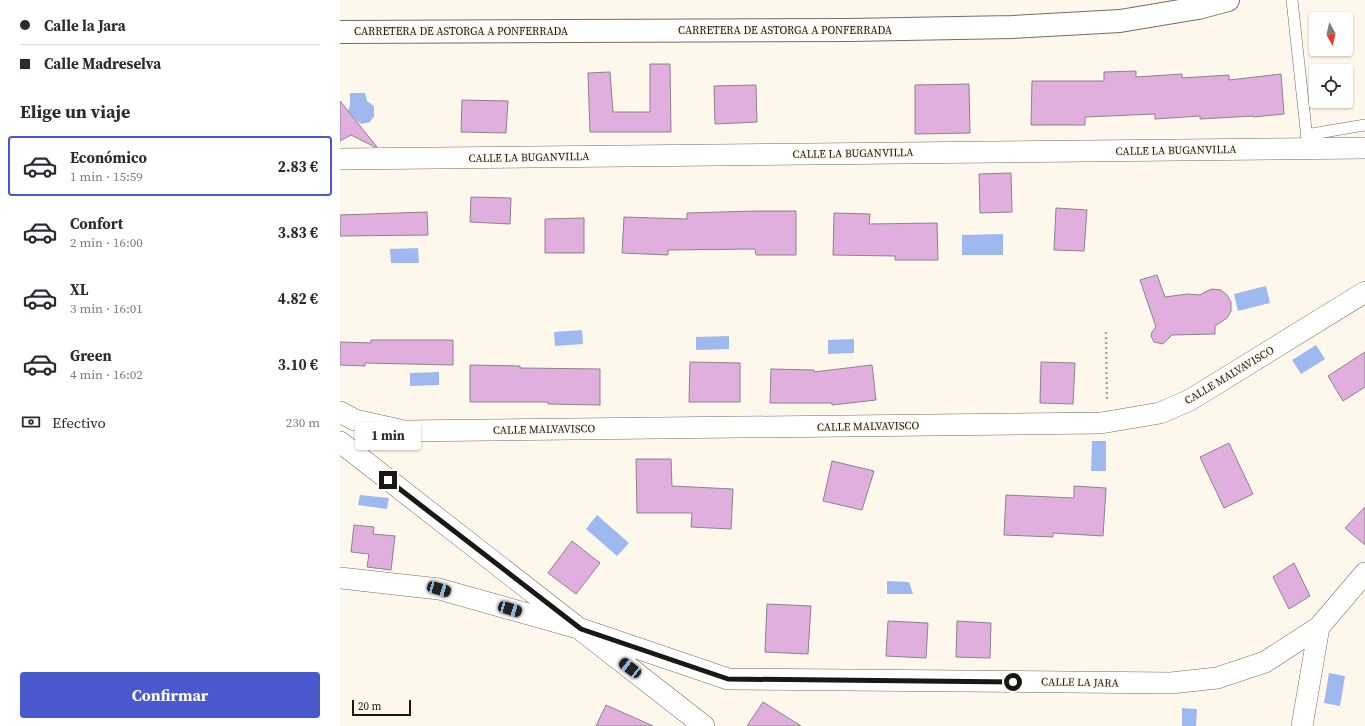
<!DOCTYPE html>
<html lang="es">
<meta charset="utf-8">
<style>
:root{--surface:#fff;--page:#f7f7f7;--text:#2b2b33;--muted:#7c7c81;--line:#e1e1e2;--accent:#4958cd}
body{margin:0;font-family:"Source Serif 4",serif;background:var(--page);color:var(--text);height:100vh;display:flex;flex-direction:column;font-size:15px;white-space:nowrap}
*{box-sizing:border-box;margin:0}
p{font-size:13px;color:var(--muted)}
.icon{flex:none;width:22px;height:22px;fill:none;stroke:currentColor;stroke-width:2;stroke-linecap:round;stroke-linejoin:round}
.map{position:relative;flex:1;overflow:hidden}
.side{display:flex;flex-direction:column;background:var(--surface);width:340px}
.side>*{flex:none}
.guide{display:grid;align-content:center;height:88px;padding:0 20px;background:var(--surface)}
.needle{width:26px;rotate:172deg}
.fabs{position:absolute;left:969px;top:12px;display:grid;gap:8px}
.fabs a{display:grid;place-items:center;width:44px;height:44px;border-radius:4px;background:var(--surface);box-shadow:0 1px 3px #0004;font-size:20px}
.scale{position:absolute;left:12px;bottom:10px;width:59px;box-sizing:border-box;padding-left:4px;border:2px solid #1a1814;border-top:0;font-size:11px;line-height:14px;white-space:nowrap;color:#1a1814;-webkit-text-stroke:3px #fef7ec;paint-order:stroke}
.end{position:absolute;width:18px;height:18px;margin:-9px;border:5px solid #1a1814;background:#fff;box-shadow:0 0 0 2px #fff}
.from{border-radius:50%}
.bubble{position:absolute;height:28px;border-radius:4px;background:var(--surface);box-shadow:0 1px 3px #0004;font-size:13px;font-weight:700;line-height:28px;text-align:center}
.car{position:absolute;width:12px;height:24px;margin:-12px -6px;border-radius:5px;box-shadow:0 0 3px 1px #0007;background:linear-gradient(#222 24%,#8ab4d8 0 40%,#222 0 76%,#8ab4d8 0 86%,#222 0)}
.guide b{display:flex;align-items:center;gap:14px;height:38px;font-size:15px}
.guide b+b{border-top:1px solid var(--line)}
.guide i{width:10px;height:10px;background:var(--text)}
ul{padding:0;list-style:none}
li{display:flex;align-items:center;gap:12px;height:60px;margin:0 8px 6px;padding:0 12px;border:2px solid transparent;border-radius:4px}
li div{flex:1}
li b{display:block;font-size:15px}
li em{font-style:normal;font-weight:700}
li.active{border-color:var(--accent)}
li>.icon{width:36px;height:36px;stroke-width:1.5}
h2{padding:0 20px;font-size:18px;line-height:48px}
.pay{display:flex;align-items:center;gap:10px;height:44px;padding:0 20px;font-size:15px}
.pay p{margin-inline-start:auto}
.button{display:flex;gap:8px;margin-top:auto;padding:8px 20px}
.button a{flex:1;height:46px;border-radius:4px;background:var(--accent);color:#fff;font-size:16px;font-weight:700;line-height:46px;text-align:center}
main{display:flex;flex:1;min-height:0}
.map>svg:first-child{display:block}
.water{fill:#9db9f0}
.building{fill:#e1afde;stroke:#8c838b}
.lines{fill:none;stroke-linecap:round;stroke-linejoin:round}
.service-casing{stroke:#746d64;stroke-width:12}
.minor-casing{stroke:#746d64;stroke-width:22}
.secondary-casing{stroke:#746d64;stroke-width:24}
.path{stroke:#aba69d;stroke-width:2.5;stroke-dasharray:2 3;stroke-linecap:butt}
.service{stroke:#fff;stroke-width:11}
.minor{stroke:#fff;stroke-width:21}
.secondary{stroke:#fff;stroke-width:22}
.route{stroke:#1a1814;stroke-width:5}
.labels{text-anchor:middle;stroke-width:3;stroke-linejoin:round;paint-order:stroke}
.street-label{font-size:11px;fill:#1a1814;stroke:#fef7ec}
</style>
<main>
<section class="side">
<div class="guide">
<b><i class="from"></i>Calle la Jara</b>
<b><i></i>Calle Madreselva</b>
</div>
<h2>Elige un viaje</h2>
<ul>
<li class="active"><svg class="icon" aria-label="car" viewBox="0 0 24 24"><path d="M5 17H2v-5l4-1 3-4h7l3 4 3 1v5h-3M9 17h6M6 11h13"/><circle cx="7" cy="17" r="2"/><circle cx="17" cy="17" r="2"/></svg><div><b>Económico</b><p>1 min · 15:59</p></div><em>2.83 €</em></li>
<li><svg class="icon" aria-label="car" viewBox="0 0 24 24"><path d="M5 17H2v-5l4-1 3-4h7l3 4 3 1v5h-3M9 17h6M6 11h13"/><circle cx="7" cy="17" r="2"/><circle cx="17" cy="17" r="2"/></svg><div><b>Confort</b><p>2 min · 16:00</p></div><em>3.83 €</em></li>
<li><svg class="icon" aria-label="car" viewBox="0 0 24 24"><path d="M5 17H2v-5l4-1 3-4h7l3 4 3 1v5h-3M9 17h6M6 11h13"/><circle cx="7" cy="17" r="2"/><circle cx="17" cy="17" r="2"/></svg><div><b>XL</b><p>3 min · 16:01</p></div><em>4.82 €</em></li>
<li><svg class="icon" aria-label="car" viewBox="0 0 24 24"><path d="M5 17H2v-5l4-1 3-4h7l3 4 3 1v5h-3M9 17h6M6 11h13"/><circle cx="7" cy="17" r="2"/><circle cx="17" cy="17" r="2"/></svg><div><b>Green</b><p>4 min · 16:02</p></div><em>3.10 €</em></li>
</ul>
<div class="pay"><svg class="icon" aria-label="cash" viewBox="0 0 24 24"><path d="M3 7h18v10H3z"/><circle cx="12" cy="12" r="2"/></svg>Efectivo<p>230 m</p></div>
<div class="button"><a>Confirmar</a></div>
</section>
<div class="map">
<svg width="1025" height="726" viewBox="0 0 1025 726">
<rect width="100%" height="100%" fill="#fef7ec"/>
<path class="water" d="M 10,93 L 25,93 L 27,101 L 34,106 L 34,116 L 30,122 L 22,124 C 15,121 13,114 8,112 L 10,105 Z
M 663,234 L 663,255 L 622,255 L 622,235 Z
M 78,248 L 79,263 L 51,263 L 50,249 Z
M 926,286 L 930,303 L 898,311 L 894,294 Z
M 242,330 L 243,344 L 215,346 L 214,332 Z
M 389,336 L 389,349 L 356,350 L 356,337 Z
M 514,339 L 514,353 L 488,354 L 488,340 Z
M 976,345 L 985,359 L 961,374 L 952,360 Z
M 99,372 L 99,385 L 70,386 L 70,373 Z
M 752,441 L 766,441 L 766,471 L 751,471 Z
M 20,495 L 49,498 L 47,509 L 18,505 Z
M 257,515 L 289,543 L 277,556 L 246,529 Z
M 547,581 L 569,582 L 573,594 L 547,594 Z
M 989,673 L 1005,676 L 1000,706 L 984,703 Z
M 842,708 L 857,709 L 856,726 L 842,726 Z"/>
<path class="building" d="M 310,64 L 330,64 L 331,132 L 250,132 L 248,73 L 270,72 L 273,112 L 310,112 Z
M 796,71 L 796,77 L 842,74 L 842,78 L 889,75 L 889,80 L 941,74 L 944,114 L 913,117 L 913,116 L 860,119 L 860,116 L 815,119 L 815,114 L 745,117 L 745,125 L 691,125 L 692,81 L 764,81 L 764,72 Z
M 629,84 L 630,133 L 575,134 L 575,85 Z
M 416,85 L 417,122 L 375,124 L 374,86 Z
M 122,100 L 168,101 L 166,133 L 121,132 Z
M 0,101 L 37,147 L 35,147 L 11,135 L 0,141 Z
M 671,173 L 672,212 L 640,213 L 639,174 Z
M 131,197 L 171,198 L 170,224 L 130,222 Z
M 716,208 L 747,210 L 744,251 L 714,250 Z
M 415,211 L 456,211 L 456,255 L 416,255 L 415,249 L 328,250 L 328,255 L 282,253 L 284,217 L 347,219 L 347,213 Z
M 87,212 L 88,235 L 0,236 L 0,215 Z
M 494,213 L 530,214 L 529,224 L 597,223 L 598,260 L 555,260 L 555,256 L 493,255 Z
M 244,218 L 244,253 L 205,253 L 205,219 Z
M 817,275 L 825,297 L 847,294 L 860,295 L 865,292 L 872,289 L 881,290 L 887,295 L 891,302 L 891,311 L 887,318 L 875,326 L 875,334 L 832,335 L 823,344 L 814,342 L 811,336 L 812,332 L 816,327 L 800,280 Z
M 31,340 L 113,340 L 113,365 L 25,363 L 25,366 L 0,365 L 0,342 L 31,343 Z
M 1025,352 L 1025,387 L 1003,401 L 988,376 Z
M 350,362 L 400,363 L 400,402 L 349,402 Z
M 701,362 L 735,363 L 733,404 L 700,403 Z
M 130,365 L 180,366 L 180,368 L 260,369 L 260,405 L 208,404 L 208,402 L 130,402 Z
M 532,365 L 536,400 L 492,405 L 492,403 L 430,403 L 431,369 L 474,370 L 474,372 Z
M 889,443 L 913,494 L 884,508 L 860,457 Z
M 296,459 L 331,459 L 332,486 L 393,489 L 391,529 L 351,527 L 352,513 L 297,513 Z
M 492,461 L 534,471 L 522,510 L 483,501 Z
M 734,486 L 766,488 L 763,536 L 713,533 L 713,537 L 664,535 L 666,495 L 734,498 Z
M 1025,507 L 1025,545 L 1005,528 Z
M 14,525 L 34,527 L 33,534 L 55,536 L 51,570 L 27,567 L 29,554 L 11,552 Z
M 232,541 L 260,563 L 236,594 L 208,573 Z
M 954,563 L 970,596 L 949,609 L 933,577 Z
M 427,604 L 471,606 L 468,654 L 425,652 Z
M 548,621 L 588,623 L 586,658 L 546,656 Z
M 617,621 L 651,623 L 650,658 L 616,657 Z
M 423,702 L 461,726 L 407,726 Z
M 266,705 L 313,726 L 256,726 Z"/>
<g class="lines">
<defs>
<path id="service" d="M 952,0 L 968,148
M 966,135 L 1025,125"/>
<path id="minor" d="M 0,159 L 1025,148
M 0,412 L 15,420 L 64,431 L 761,423 L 820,413 L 850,400 L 1025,292
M 0,442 L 364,726
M 0,578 L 99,589 L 241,629 L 388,679 L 831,683 L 877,678 L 925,662 L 979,627 L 1025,573
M 962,726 L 979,627"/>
<path id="secondary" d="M 0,32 L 510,30 L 672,27 L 780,21 L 858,8 L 888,0"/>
</defs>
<use href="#service" class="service-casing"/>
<use href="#minor" class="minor-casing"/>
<use href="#secondary" class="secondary-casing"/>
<path class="path" d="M 766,332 L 767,402"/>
<use href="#service" class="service"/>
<use href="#minor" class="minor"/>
<use href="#secondary" class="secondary"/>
</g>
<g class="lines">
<path class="route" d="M 48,480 L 241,629 L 388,679 L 673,682"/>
</g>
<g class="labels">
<g class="street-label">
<text x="445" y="34">CARRETERA DE ASTORGA A PONFERRADA</text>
<text x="121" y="35">CARRETERA DE ASTORGA A PONFERRADA</text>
<text transform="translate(836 150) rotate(-1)" y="4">CALLE LA BUGANVILLA</text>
<text transform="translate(513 153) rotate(-1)" y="4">CALLE LA BUGANVILLA</text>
<text transform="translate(189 157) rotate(-1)" y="4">CALLE LA BUGANVILLA</text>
<text transform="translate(889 375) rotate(-31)" y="4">CALLE MALVAVISCO</text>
<text transform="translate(528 426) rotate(-1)" y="4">CALLE MALVAVISCO</text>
<text transform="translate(204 429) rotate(-1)" y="4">CALLE MALVAVISCO</text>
<text transform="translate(740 682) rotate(1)" y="4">CALLE LA JARA</text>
</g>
</g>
</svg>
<div class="fabs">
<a><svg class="needle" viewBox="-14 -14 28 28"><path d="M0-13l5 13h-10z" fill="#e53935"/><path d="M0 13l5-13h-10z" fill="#7c7c81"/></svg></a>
<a><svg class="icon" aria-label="locate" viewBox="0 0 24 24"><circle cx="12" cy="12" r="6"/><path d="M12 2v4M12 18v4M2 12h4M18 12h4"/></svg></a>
</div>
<div class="scale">20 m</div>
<i class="end from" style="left:673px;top:682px"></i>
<i class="end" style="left:48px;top:480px"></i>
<div class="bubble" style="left:15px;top:422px;width:66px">1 min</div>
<i class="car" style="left:99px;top:589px;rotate:106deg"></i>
<i class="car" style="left:170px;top:609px;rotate:106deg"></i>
<i class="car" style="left:290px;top:668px;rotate:308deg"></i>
</div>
</main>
